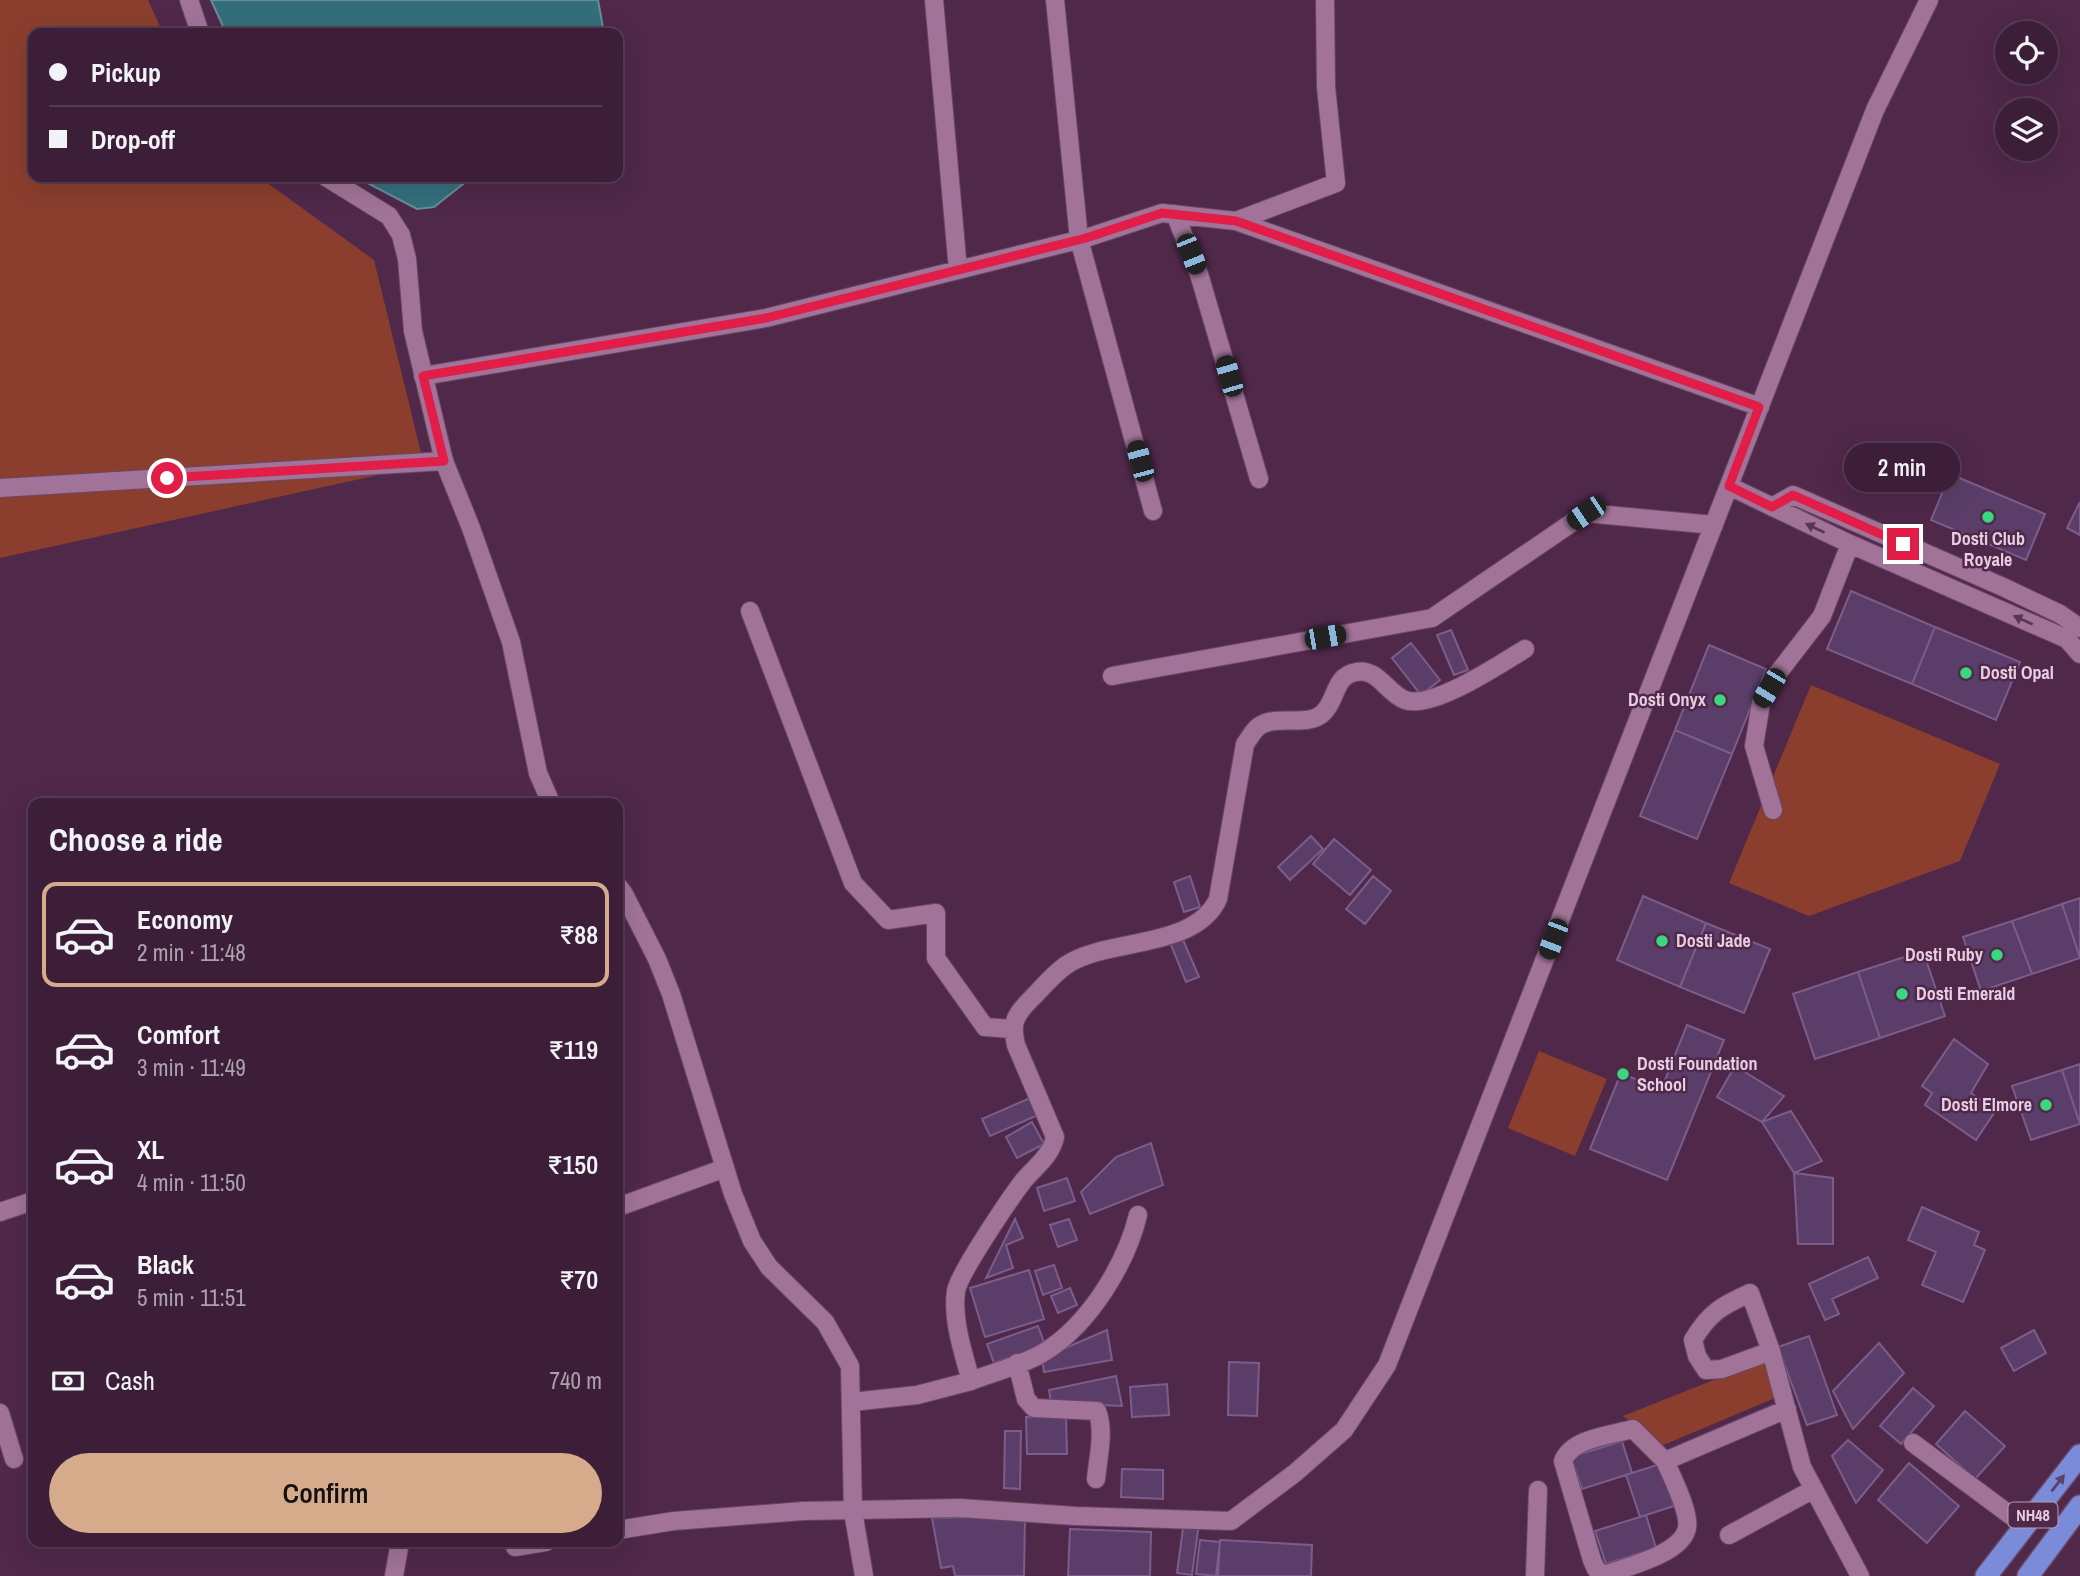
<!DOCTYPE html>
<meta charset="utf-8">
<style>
:root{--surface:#3c1e38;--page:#472b43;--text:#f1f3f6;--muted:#aca2ae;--line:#553c53;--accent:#d6ab8b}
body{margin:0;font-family:"Archivo Narrow",sans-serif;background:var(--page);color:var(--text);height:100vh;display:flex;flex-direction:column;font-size:26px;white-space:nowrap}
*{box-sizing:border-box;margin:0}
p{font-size:23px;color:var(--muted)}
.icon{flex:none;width:38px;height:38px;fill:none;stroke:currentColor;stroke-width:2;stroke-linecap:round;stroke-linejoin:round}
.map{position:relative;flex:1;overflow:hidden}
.details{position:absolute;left:28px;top:798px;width:595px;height:749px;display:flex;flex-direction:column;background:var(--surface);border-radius:14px;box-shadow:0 7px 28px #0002,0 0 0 2px var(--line)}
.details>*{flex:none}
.hud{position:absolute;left:28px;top:28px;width:595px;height:154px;border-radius:14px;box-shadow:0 7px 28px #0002,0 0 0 2px var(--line);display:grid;align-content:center;height:154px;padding:0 21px;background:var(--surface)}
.controls{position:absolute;left:1995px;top:21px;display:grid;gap:14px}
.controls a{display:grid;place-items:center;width:63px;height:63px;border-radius:50%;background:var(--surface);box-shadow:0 7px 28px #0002,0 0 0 2px var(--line);font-size:35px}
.end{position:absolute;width:32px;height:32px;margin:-16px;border:9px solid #e11d48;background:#fff;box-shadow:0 0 0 4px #fff}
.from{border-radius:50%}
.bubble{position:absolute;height:49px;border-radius:24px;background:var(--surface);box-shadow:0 7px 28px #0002,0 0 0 2px var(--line);font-size:23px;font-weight:600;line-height:49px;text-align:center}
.car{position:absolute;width:21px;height:42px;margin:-21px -10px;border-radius:9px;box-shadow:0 0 5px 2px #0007;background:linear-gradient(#222 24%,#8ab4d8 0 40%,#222 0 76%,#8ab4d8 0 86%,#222 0)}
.hud b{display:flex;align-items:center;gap:24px;height:66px;font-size:26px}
.hud b+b{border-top:2px solid var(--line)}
.hud i{width:18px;height:18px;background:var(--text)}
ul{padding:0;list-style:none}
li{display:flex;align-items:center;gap:21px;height:105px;margin:0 14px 10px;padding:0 7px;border:4px solid transparent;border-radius:14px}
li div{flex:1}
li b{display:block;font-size:26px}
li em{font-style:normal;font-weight:600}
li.on{border-color:var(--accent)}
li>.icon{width:63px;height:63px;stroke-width:1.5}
h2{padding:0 21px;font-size:32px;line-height:84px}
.pay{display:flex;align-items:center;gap:18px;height:77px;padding:0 21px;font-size:26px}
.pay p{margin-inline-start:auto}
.button{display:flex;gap:14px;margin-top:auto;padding:14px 21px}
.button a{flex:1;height:80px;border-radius:42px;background:var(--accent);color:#111;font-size:28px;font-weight:600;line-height:80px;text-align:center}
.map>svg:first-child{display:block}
.green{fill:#8b3e2e}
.water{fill:#336f7b;stroke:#698b9a;stroke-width:2}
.building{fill:#5a3e69;stroke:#7b5d8b;stroke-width:2}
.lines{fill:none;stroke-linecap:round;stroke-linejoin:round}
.street-casing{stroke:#6a4764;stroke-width:20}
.secondary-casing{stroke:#6a4764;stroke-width:20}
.highway-casing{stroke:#6a4764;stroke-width:24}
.street{stroke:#a17398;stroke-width:18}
.secondary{stroke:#a17398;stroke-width:18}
.highway{stroke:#7a8bd9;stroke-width:21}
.oneway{fill:#5c3356}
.oneway2{fill:#5a416e}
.route{stroke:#e11d48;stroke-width:9}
.poi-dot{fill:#3bd77e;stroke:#50284a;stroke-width:2.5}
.labels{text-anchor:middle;stroke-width:5;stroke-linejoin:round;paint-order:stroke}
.shield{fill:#50284a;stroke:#ba9cb4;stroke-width:2}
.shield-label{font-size:16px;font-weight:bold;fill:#e7cde1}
.poi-label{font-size:18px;font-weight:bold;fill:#e7cde1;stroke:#50284a;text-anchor:start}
</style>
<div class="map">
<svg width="2080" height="1576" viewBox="0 0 2080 1576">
<rect width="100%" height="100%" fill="#50284a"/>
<path class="green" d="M 0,0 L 148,0 L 163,33 L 33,33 L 33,177 L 259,177 L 374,260 L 424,465 L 0,558 Z
M 1811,685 L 2000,764 L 1960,861 L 1809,916 L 1729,883 Z
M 1539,1051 L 1607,1079 L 1575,1156 L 1508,1128 Z
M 1764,1360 L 1775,1398 L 1661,1446 L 1623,1416 Z"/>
<path class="water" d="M 211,0 L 598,0 L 604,33 L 226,33 Z
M 356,177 L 497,177 L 492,182 L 467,181 L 434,207 L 417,209 Z"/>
<path class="building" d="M 1950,474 L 2045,514 L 2026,560 L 1931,520 Z
M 2080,502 L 2080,535 L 2067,528 Z
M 1851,591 L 1935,627 L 1912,684 L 1827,649 Z
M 1935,627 L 2020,662 L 1996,720 L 1912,684 Z
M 1451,630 L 1468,670 L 1454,675 L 1437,635 Z
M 1411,643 L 1440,680 L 1421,695 L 1392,658 Z
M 1709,645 L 1766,669 L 1732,754 L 1675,730 Z
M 1675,730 L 1732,754 L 1697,839 L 1640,816 Z
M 1311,836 L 1323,849 L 1290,880 L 1278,867 Z
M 1334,839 L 1371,870 L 1350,895 L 1313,864 Z
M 1190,876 L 1200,907 L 1184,912 L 1174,882 Z
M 1373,876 L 1391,891 L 1365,924 L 1346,909 Z
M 1643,896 L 1706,923 L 1680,987 L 1617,960 Z
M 2080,898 L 2080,958 L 2062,904 Z
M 2062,904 L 2080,958 L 2032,974 L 2012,921 Z
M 2012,921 L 2032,974 L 1981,991 L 1963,937 Z
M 1706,923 L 1770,949 L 1744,1013 L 1680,987 Z
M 1181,935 L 1199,977 L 1186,982 L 1169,940 Z
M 1923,951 L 1945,1016 L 1880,1038 L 1858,972 Z
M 1858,972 L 1880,1038 L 1815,1059 L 1793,994 Z
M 1687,1025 L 1724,1040 L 1667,1180 L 1590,1149 L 1621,1073 L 1661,1090 Z
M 1954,1039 L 1988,1064 L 1971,1093 L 1996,1110 L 1976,1140 L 1925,1105 L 1932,1093 L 1922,1086 Z
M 2080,1064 L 2080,1124 L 2062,1070 Z
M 1735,1066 L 1784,1096 L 1762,1122 L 1717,1097 Z
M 2062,1070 L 2080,1124 L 2031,1140 L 2012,1086 Z
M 1030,1098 L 1038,1115 L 990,1136 L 982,1119 Z
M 1791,1111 L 1822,1161 L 1794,1173 L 1762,1122 Z
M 1032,1122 L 1044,1144 L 1017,1158 L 1006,1137 Z
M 1151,1143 L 1163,1185 L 1090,1214 L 1081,1192 L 1116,1157 Z
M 1794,1173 L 1833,1178 L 1833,1244 L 1798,1244 Z
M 1067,1178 L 1075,1201 L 1044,1211 L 1037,1188 Z
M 1922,1207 L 1979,1232 L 1974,1245 L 1985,1250 L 1963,1302 L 1922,1285 L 1936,1252 L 1908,1240 Z
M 1015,1219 L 1023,1238 L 1006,1245 L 1013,1268 L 986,1278 Z
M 1069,1219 L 1077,1240 L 1058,1247 L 1050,1225 Z
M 1868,1257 L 1878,1278 L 1832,1299 L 1839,1314 L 1825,1320 L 1809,1284 Z
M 1054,1265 L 1062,1288 L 1043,1295 L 1035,1271 Z
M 1029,1270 L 1044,1319 L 985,1337 L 970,1288 Z
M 1070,1288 L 1077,1305 L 1058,1313 L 1051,1296 Z
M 1038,1326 L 1045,1345 L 994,1363 L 987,1344 Z
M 1107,1330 L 1112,1360 L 1044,1372 L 1042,1358 Z
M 2034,1330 L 2046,1353 L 2014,1371 L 2001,1348 Z
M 1809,1336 L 1837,1415 L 1807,1425 L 1778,1347 Z
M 1879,1343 L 1904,1373 L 1853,1429 L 1833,1391 Z
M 1229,1362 L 1259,1363 L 1257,1416 L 1228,1415 Z
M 1116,1376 L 1122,1406 L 1051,1403 L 1049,1390 Z
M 1167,1384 L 1169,1415 L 1132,1417 L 1130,1387 Z
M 1913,1388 L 1934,1406 L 1901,1444 L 1880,1426 Z
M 1965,1411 L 2005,1446 L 1975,1479 L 1936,1444 Z
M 1066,1416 L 1067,1454 L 1027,1454 L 1026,1417 Z
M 1005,1431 L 1021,1431 L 1020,1489 L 1004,1488 Z
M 1848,1440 L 1883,1470 L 1856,1503 L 1832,1456 Z
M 1622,1441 L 1632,1473 L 1582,1489 L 1571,1457 Z
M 1909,1463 L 1959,1506 L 1927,1543 L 1878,1500 Z
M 1660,1464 L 1674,1506 L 1640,1517 L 1626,1475 Z
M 1122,1469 L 1163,1470 L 1163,1499 L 1121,1497 Z
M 1646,1515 L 1656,1548 L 1606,1564 L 1595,1531 Z
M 1025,1516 L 1024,1576 L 955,1576 L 953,1566 L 941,1568 L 932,1518 Z
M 1184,1521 L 1199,1523 L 1192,1575 L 1177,1573 Z
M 1070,1529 L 1151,1532 L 1150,1576 L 1068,1576 Z
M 1200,1540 L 1220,1542 L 1216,1576 L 1196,1574 Z
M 1220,1540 L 1312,1545 L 1311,1576 L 1218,1576 Z"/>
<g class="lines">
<defs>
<path id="street" d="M 934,0 L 958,270
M 1055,0 L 1079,239 L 1153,511
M 1175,214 L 1199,274 L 1259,479
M 1236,221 L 1760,407
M 423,376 L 766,318 L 1086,238 L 1162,213 L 1236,221 L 1336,183 L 1326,87 L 1325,0
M 1729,486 L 1850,544 L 2067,639 L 2080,654
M 0,488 L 444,461
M 1772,507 L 1793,495 L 2003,587 L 2060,614 L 2080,628
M 750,611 L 853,883 L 888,920 L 936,913 L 936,958 L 985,1027 L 1012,1029
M 1112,676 L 1432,618 L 1586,513 L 1714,525
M 1773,810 L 1754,746 L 1761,703 L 1778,673 L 1822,616 L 1850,544
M 618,1207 L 725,1168
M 0,1212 L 33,1201
M 1771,1351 L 1750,1293 C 1721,1306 1709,1313 1693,1340 L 1697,1356 L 1706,1370 L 1722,1369 L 1771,1351 L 1802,1467 L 1860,1576
M 1017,1363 L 1026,1399 L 1034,1408 L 1097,1411 C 1105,1431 1098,1458 1096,1479
M 971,1381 C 994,1372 1026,1364 1046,1351 C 1090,1323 1126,1264 1138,1215
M 852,1402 L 917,1395 L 971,1381 C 963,1352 952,1320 956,1291 C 959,1273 1011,1197 1024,1180 C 1036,1166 1051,1156 1055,1137 L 1016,1045 C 1010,1022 1016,1014 1032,998 C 1043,987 1055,972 1068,964 C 1109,938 1195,949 1218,899 L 1245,744 C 1249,739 1253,731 1258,727 C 1276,713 1308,729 1324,712 C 1337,699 1334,676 1356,672 C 1377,667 1388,694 1405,700 C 1432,710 1500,664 1525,649
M 0,1413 L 14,1459
M 1913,1443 L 2025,1526
M 1665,1461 L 1633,1429 C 1611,1435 1572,1438 1563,1461 L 1592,1560 L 1596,1569 L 1604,1575 C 1626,1567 1682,1554 1687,1528 C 1690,1512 1672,1477 1665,1461 L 1787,1409
M 618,1530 L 674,1521 L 803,1511 L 960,1508 L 1075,1516 L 1231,1521 L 1295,1473 L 1344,1430 L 1387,1365 L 1875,110 L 1929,0
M 1729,1535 L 1814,1489
M 515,1547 L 546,1542
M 394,1576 L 400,1542
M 1535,1576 L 1538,1490"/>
<path id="secondary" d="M 189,0 L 200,33
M 326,177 L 389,216 L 401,235 L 407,259 L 413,331 L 444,461 L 471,528 L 511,642 L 538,773 L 551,803
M 618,886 L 624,894 L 657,959 L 671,994 L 733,1194 L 752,1241 L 769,1267 L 825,1322 L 850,1366 L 853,1511 L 864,1576"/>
<path id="highway" d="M 1986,1576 L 2080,1455
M 2028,1576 L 2080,1506"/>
</defs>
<use href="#street" class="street-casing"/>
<use href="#secondary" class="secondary-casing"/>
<use href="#highway" class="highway-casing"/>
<use href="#street" class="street"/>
<use href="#secondary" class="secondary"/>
<use href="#highway" class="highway"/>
</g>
<defs><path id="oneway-solid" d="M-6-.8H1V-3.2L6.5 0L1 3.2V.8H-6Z" transform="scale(1.75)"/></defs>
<g class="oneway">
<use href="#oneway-solid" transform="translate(1815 528) rotate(-154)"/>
<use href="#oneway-solid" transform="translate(2023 620) rotate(-156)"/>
</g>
<use class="oneway2" href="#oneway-solid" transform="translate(2058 1483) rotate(-52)"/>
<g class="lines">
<path class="route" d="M 167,478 L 444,461 L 423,376 L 766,318 L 1086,238 L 1162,213 L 1236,221 L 1759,407 L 1729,486 L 1772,507 L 1793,495 L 1903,544"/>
</g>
<g class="poi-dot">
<circle cx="1988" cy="517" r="7"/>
<circle cx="1966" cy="673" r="7"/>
<circle cx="1720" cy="700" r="7"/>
<circle cx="1662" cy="941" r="7"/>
<circle cx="1997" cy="955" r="7"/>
<circle cx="1902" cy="994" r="7"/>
<circle cx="1623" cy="1074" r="7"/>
<circle cx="2046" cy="1105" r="7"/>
</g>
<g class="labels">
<rect class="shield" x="2008.5" y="1502.5" width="49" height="25" rx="5"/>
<g class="shield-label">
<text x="2033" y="1521">NH48</text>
</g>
<g class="poi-label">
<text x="1988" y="545" text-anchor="middle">Dosti Club<tspan x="1988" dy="21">Royale</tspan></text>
<text x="1980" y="679">Dosti Opal</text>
<text x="1706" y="706" text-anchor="end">Dosti Onyx</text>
<text x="1676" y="947">Dosti Jade</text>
<text x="1983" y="961" text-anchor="end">Dosti Ruby</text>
<text x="1916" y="1000">Dosti Emerald</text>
<text x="1637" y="1070">Dosti Foundation<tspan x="1637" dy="21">School</tspan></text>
<text x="2032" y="1111" text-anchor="end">Dosti Elmore</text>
</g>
</g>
</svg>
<div class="controls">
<a><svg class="icon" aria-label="locate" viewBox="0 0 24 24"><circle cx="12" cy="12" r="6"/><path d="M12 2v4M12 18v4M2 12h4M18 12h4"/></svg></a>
<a><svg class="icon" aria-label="layers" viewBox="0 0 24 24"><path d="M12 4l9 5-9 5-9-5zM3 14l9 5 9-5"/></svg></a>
</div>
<i class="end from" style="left:167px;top:478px"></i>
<i class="end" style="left:1903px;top:544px"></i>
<div class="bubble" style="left:1844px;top:443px;width:116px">2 min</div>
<i class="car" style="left:1191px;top:254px;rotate:158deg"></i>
<i class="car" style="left:1229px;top:376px;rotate:344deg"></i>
<i class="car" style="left:1140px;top:461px;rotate:345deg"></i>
<i class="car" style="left:1586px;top:513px;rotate:236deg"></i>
<i class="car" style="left:1325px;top:637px;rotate:80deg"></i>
<i class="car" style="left:1769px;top:688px;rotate:211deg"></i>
<i class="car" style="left:1553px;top:939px;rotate:201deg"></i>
<div class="hud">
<b><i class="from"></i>Pickup</b>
<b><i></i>Drop-off</b>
</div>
<section class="details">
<h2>Choose a ride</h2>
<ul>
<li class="on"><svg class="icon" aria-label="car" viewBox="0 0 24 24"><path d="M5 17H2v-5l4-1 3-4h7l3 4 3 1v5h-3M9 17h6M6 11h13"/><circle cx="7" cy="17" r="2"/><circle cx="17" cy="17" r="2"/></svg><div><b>Economy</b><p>2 min · 11:48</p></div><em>₹88</em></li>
<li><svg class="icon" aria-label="car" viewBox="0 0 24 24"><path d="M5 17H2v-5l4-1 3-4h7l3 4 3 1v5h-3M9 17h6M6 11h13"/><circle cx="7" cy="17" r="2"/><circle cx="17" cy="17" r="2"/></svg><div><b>Comfort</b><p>3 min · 11:49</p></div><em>₹119</em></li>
<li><svg class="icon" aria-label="car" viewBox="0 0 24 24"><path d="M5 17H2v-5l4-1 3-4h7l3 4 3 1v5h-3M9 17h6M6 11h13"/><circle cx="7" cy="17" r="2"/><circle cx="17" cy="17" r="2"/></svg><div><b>XL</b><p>4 min · 11:50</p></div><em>₹150</em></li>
<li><svg class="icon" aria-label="car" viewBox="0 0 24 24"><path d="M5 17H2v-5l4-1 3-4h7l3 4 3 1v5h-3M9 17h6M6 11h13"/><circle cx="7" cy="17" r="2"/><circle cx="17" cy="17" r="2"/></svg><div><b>Black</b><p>5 min · 11:51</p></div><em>₹70</em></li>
</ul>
<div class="pay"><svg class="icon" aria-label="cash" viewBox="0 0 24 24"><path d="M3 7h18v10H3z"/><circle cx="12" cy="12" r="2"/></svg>Cash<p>740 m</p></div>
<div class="button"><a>Confirm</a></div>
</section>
</div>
